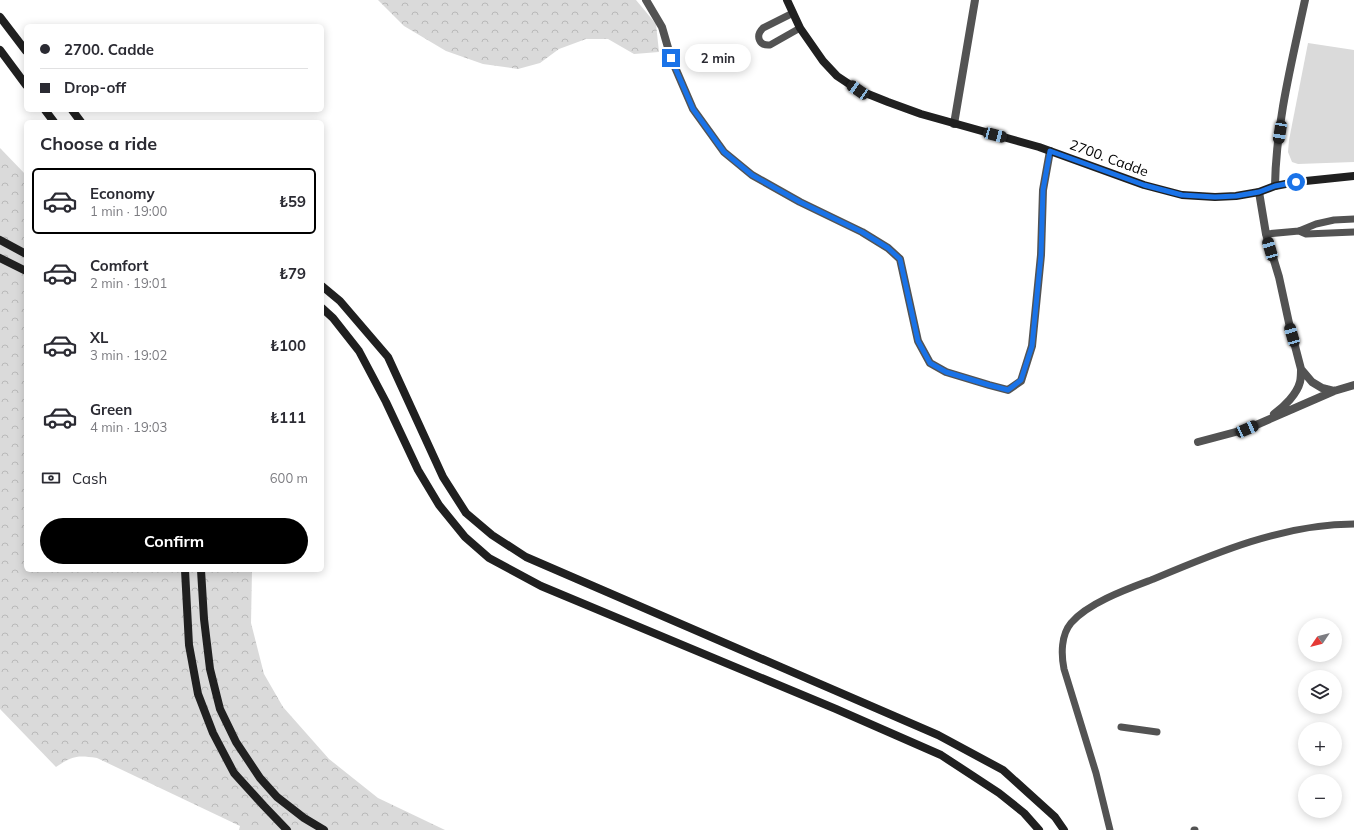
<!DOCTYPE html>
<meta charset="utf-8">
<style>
:root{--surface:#fff;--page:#f2f2f3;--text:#2b2b33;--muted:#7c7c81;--line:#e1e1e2;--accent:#000}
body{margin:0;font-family:Mulish,sans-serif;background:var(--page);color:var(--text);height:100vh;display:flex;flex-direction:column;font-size:15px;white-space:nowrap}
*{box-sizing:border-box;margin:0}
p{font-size:13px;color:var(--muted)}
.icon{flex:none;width:22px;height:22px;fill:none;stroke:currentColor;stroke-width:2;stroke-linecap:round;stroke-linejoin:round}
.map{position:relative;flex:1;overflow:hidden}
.drawer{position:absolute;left:24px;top:120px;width:300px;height:452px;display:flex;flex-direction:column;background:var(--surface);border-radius:6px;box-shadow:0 2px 10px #0003}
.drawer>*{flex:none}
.banner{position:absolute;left:24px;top:24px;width:300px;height:88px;border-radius:6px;box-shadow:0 2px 10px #0003;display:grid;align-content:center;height:88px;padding:0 16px;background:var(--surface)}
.needle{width:26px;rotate:235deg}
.tools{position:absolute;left:1298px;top:618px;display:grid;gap:8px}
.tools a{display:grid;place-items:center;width:44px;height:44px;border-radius:50%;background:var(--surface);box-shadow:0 2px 10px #0003;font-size:20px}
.end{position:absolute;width:18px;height:18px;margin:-9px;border:5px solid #1a73e8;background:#fff;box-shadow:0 0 0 2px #fff}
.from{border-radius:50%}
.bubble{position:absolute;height:28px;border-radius:14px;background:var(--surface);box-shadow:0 2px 10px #0003;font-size:13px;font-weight:700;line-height:28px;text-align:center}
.car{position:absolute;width:12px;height:24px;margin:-12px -6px;border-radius:5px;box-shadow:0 0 3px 1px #0007;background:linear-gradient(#222 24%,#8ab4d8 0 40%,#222 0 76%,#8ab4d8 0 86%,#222 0)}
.banner b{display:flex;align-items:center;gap:14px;height:38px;font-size:15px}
.banner b+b{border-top:1px solid var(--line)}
.banner i{width:10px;height:10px;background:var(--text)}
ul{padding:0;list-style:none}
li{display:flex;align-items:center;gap:12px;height:66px;margin:0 8px 6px;padding:0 8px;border:2px solid transparent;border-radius:6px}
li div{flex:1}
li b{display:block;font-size:15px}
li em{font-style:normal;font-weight:700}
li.active{border-color:var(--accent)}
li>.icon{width:36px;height:36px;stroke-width:1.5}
h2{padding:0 16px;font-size:18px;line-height:48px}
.pay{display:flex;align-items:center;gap:10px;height:44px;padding:0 16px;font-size:15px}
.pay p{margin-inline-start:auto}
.primary-button{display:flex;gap:8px;margin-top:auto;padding:8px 16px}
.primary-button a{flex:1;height:46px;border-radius:24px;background:var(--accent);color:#fff;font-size:16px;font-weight:700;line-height:46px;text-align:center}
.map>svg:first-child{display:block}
.green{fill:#dadada}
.forest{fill:url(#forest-crowns)}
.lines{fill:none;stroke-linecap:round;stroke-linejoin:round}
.lane{stroke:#535353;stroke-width:7}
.street{stroke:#535353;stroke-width:8}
.secondary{stroke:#202020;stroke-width:8}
.route{stroke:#1a73e8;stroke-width:5}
.labels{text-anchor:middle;stroke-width:3.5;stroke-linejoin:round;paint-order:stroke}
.street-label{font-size:14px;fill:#000;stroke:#fff}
</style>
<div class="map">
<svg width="1354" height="830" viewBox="0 0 1354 830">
<defs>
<pattern id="forest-crowns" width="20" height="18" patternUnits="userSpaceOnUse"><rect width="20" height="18" fill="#dadada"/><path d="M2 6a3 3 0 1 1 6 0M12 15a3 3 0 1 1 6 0" fill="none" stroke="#b9b9b9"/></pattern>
</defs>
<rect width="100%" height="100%" fill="#fff"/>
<path class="green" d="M 1308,43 L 1354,50 L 1354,162 L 1298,164 L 1292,162 L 1288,152 L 1289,140 Z"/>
<path class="forest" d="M 378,0 L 636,0 L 656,24 L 659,52 L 634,54 L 608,39 L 586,39 L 559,49 L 540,63 L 518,69 L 483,64 L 446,51 L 404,26 Z
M 0,148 L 26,175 L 26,570 L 252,570 L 251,623 L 264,674 L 283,707 L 329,759 L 378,798 L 445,830 L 239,830 L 240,826 L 97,758 C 76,755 73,756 56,767 L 0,709 Z"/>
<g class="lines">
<path class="lane" d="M 793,13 L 763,28 C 755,36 759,46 770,45 L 800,28
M 1299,231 L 1306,234 L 1354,232
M 1266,234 L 1299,231 L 1316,224 L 1334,220 L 1354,219
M 1121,727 L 1157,732
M 1110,830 L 1096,773 L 1064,669 C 1061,654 1061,635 1071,623 C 1088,603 1127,589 1151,580 C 1215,553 1283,524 1354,524
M 1194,830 L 1195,830"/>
<path class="street" d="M 646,0 L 662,27 L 671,58 L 693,109 L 724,152 L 752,175 L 800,202 L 862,232 L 888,248 L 900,259 L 918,341 L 930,363 L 946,372 L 989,385 L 1008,390 L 1021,381 L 1032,346 L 1041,255 L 1043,190 L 1050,151
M 954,124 L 975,0
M 1275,186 C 1276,123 1292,61 1305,0
M 1259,192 L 1266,234 L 1279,277 L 1289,323 L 1301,369 L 1312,382 L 1322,388 L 1334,391 L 1354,385
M 1274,414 C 1284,407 1297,394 1300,382 C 1301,378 1301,373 1301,369
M 1198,442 L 1247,429 L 1334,391"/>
<path class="secondary" d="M 787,0 L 800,28 L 823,61 L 837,76 L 858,90 L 888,102 L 921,114 L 1039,147 L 1144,185 L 1182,195 L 1215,197 L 1236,196 L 1259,192 L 1275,186 L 1296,182 L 1354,176
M 0,17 L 26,51
M 0,50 L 26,85
M 45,110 L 54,122
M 72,110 L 81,122
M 0,240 L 26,254
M 0,258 L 26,271
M 322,286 L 340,301 L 388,357 L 443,477 L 466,513 L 492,535 L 526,557 L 938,735 L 1003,770 L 1055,817 L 1064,830
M 322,308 L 333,318 L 359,351 L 386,402 L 418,470 L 439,505 L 465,537 L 489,558 L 541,586 L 836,709 L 941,755 L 999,793 L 1024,813 L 1039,830
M 185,570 L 189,645 L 198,694 L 213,733 L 234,773 L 264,806 L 287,830
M 201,570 L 204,619 L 210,669 L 220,709 L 236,742 L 260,778 L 277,797 L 304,818 L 324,830"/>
</g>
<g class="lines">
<path class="route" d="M 671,58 L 693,109 L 724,152 L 752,175 L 800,202 L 862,232 L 888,248 L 900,259 L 918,341 L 930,363 L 946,372 L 989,385 L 1008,390 L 1021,380 L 1032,346 L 1041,255 L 1043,190 L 1050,151 L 1144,185 L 1182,195 L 1215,197 L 1236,196 L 1259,192 L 1275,186 L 1296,182"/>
</g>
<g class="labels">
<g class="street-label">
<text transform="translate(1109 158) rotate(20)" y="5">2700. Cadde</text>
</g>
</g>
</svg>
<div class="tools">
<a><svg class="needle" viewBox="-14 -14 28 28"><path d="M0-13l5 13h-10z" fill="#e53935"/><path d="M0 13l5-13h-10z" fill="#7c7c81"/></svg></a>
<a><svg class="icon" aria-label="layers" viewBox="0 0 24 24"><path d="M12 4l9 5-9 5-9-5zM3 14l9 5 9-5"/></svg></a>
<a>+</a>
<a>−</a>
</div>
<i class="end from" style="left:1296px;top:182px"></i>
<i class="end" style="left:671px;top:58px"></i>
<div class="bubble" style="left:685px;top:44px;width:66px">2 min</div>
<i class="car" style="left:858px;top:90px;rotate:304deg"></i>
<i class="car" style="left:1280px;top:132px;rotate:189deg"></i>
<i class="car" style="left:995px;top:135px;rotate:105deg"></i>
<i class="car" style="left:1270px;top:249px;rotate:344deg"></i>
<i class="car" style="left:1292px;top:335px;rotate:344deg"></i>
<i class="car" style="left:1247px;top:429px;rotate:66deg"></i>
<div class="banner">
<b><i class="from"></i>2700. Cadde</b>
<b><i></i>Drop-off</b>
</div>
<section class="drawer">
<h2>Choose a ride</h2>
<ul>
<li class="active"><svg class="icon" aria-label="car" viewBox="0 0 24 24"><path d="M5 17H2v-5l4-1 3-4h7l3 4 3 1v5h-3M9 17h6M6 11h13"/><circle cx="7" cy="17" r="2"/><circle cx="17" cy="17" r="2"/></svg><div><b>Economy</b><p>1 min · 19:00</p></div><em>₺59</em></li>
<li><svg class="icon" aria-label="car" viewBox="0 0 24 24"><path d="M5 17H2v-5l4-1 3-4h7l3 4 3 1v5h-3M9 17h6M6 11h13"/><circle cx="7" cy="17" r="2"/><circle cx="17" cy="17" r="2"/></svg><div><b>Comfort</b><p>2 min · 19:01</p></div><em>₺79</em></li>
<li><svg class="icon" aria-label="car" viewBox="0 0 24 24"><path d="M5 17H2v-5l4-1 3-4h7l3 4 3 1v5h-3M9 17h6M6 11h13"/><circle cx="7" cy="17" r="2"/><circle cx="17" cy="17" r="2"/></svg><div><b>XL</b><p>3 min · 19:02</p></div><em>₺100</em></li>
<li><svg class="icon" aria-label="car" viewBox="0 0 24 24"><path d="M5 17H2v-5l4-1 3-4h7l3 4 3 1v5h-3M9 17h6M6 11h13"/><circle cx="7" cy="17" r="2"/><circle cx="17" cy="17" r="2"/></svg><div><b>Green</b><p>4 min · 19:03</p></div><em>₺111</em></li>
</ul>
<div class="pay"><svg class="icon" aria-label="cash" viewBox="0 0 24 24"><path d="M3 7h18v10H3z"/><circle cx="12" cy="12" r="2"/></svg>Cash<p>600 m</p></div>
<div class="primary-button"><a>Confirm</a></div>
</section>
</div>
